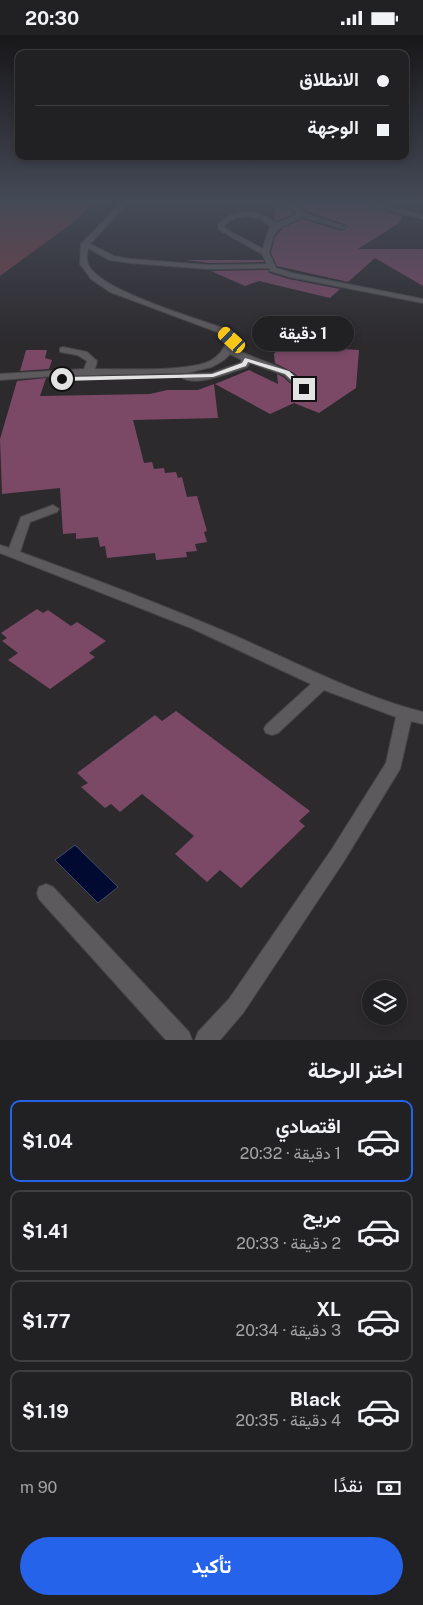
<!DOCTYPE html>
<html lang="ar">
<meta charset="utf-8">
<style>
:root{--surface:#212022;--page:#29282a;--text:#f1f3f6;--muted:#a2a3a5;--line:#3e3e40;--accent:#2563eb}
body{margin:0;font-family:"Public Sans",Vazirmatn,sans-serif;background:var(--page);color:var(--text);direction:rtl;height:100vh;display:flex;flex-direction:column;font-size:19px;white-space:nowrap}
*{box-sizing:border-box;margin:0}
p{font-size:16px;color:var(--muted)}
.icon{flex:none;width:28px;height:28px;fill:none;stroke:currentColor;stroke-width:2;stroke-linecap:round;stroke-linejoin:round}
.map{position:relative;height:1005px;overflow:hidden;direction:ltr}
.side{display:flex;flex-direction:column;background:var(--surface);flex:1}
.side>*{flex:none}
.banner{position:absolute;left:15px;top:15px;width:394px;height:110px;border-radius:10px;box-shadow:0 2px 8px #0003,0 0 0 1px var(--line);direction:rtl;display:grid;align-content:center;height:110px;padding:0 20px;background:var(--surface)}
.fabs{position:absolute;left:362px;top:945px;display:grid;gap:10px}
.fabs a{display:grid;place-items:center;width:45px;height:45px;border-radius:50%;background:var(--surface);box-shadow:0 2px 8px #0003,0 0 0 1px var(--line);font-size:25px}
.end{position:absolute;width:22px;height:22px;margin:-11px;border:6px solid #e4e3e4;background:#111;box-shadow:0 0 0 2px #111}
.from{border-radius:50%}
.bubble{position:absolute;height:35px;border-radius:18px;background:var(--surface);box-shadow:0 2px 8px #0003,0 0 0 1px var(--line);font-size:16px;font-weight:700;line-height:35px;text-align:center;direction:rtl}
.car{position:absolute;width:15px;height:30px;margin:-15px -8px;border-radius:6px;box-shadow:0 0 4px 1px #0007;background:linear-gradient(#f5c518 24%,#345 0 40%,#f5c518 0 76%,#345 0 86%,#f5c518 0)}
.banner b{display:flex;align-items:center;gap:18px;height:48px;font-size:19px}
.banner b+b{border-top:1px solid var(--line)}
.banner i{width:12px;height:12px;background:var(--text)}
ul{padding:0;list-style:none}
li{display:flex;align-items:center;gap:15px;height:82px;margin:0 10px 8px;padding:0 10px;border:2px solid var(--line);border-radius:10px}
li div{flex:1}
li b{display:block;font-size:19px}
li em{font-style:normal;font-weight:700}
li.active{border-color:var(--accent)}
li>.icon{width:45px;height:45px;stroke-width:1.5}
h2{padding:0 20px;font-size:22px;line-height:60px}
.pay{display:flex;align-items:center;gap:12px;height:55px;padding:0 20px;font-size:19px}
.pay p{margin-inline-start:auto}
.button{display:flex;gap:10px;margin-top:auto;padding:10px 20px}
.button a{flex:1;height:58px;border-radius:30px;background:var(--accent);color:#fff;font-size:20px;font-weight:700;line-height:58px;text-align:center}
.status{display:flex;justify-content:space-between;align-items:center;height:35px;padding:0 25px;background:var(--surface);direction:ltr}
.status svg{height:14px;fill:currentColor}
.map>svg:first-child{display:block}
.forest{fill:#773f46}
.water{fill:#010b31;stroke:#454c67}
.building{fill:#7b4966}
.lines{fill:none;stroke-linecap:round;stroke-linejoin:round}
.minor-casing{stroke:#474547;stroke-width:2}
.minor{fill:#5d5a5d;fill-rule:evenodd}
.route{fill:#e4e3e4}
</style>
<div class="status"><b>20:30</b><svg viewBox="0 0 49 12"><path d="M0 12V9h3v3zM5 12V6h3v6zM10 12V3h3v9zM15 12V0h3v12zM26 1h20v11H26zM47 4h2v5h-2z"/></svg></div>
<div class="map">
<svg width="423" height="1005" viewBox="0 0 423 1005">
<rect width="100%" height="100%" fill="#2c2a2d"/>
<path class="forest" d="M 0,168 L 92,168 L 75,186 L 0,241 Z"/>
<path class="water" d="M 75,810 L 118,852 L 98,868 L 55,825 Z"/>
<path class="building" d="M 310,168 L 359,168 L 361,170 L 402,181 L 399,188 L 358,214 L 423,214 L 423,251 L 375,223 L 348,247 L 277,231 L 271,218 L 275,202 L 283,193 L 302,184 L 342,196 L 348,192 L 347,190 L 303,175 L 301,171 Z
M 276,172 L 288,174 L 293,176 L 294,179 L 276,186 L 274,184 Z
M 185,225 L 263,225 L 264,227 L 209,228 Z
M 268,235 L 269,238 L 289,244 L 340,254 L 330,263 L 259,246 L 245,251 L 211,236 Z
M 343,294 L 326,313 L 359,315 L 356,353 L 319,378 L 294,368 L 270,379 L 215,349 L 249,335 L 278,349 L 277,339 L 283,342 L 300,357 L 305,359 L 310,356 L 310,353 L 294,338 L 275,328 L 274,319 L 285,305 Z
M 26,315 L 47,315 L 45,323 L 52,325 L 49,334 L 20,336 Z
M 46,343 L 40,361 L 150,359 L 167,355 L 198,355 L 214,349 L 218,383 L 133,385 L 144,428 L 152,427 L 154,434 L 164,433 L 165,438 L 176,437 L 178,443 L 182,442 L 187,462 L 197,461 L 207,496 L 204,497 L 207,507 L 195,509 L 197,516 L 186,517 L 187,522 L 156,525 L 155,518 L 107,523 L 105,511 L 100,512 L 98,502 L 76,504 L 76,498 L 63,499 L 60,453 L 2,459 L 0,404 L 17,346 Z
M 37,574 L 43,578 L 48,575 L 71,591 L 77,587 L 106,606 L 89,618 L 95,622 L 50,654 L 8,625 L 18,618 L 2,606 L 7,603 L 1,598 Z
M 176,676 L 310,776 L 299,786 L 305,791 L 241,853 L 220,835 L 207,847 L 175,819 L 194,801 L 142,759 L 120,777 L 111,769 L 105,773 L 81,752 L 88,748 L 77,738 L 155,680 L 162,686 Z"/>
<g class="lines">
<defs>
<path id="minor" d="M 121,168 L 127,168 L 90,209 L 114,221 L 130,224 L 209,230 L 267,229 L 262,219 L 219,195 L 218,190 C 233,173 259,174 276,188 L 296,180 L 295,175 L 281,169 L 287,168 L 300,173 L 302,177 L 346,192 L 343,194 L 302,182 C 277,196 276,187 269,218 L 276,233 L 292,238 L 423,264 L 423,268 L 290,242 L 270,236 L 269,233 L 209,234 L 130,228 L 109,225 L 88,213 C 87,218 86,224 88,229 C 98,255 198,284 226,294 L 236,305 L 233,313 C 259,327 290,330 309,354 L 304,357 L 301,356 L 284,340 L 250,328 L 247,332 C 232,337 195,353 181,342 L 186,339 L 212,338 L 240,328 L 242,325 L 230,319 L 224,325 L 212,332 L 187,338 L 54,341 L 0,345 L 0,339 L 84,334 L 87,326 L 77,320 L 60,317 L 60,313 L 63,312 L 87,317 L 97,326 L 95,334 C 123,334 188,337 210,326 C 219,321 224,315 227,305 L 220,298 L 110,257 L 91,244 L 80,229 L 81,209 ZM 248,181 L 260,184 L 271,191 L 267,199 L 263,214 L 224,193 L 224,190 L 235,183 Z
M 361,168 L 371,168 L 423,180 L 423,184 Z
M 53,470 L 59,474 L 57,477 L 30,487 L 20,517 C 89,542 158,568 226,597 C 292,625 353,659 423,677 L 423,689 L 411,686 L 400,734 L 344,826 L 243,978 L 220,1005 L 195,1005 L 198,997 L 229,964 L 332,814 L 386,728 L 396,682 L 324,655 L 278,698 L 272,700 L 266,698 L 264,694 L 266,690 L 311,649 L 191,593 L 0,518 L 0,510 L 9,513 L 21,482 Z
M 46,849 L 53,852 L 189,997 L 192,1005 L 166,1005 L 39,864 L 37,858 L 39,852 Z"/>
</defs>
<use href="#minor" class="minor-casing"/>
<use href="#minor" class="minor"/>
</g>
<linearGradient id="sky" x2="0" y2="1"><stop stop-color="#181719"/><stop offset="0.54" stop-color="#454a57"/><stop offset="1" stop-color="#454a57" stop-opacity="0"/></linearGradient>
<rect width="423" height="309" fill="url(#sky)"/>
<path class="route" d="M 245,323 L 289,336 L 308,354 L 302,355 L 285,339 L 248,327 L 246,331 L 213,342 L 62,346 L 59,344 L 62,342 L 212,339 L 242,328 Z"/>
</svg>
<div class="fabs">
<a><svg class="icon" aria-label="layers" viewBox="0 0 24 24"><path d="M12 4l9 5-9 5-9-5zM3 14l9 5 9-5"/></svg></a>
</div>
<i class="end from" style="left:62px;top:344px"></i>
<i class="end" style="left:304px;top:354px"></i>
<div class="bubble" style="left:252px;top:281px;width:102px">1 دقيقة</div>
<i class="car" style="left:232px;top:305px;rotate:312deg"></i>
<div class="banner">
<b><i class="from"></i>الانطلاق</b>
<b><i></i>الوجهة</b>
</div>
</div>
<section class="side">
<h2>اختر الرحلة</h2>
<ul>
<li class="active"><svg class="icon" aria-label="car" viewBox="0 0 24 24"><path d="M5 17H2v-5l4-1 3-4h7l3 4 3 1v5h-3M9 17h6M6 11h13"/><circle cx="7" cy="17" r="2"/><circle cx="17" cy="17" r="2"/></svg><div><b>اقتصادي</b><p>1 دقيقة · 20:32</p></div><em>$1.04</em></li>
<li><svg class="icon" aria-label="car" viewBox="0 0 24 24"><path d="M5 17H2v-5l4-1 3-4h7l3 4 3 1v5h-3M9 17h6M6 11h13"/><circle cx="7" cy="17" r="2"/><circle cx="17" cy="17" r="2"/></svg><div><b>مريح</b><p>2 دقيقة · 20:33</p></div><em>$1.41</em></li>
<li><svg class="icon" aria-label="car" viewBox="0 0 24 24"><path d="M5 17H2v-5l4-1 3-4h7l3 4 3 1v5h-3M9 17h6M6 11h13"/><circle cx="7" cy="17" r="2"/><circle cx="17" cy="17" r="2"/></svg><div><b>XL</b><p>3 دقيقة · 20:34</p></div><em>$1.77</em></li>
<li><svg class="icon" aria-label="car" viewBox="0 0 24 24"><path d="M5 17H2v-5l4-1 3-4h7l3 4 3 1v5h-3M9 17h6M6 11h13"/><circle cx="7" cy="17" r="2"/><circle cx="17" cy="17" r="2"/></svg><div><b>Black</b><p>4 دقيقة · 20:35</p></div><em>$1.19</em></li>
</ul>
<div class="pay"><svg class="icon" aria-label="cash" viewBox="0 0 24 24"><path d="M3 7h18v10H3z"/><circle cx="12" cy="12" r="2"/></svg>نقدًا<p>90 m</p></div>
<div class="button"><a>تأكيد</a></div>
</section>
